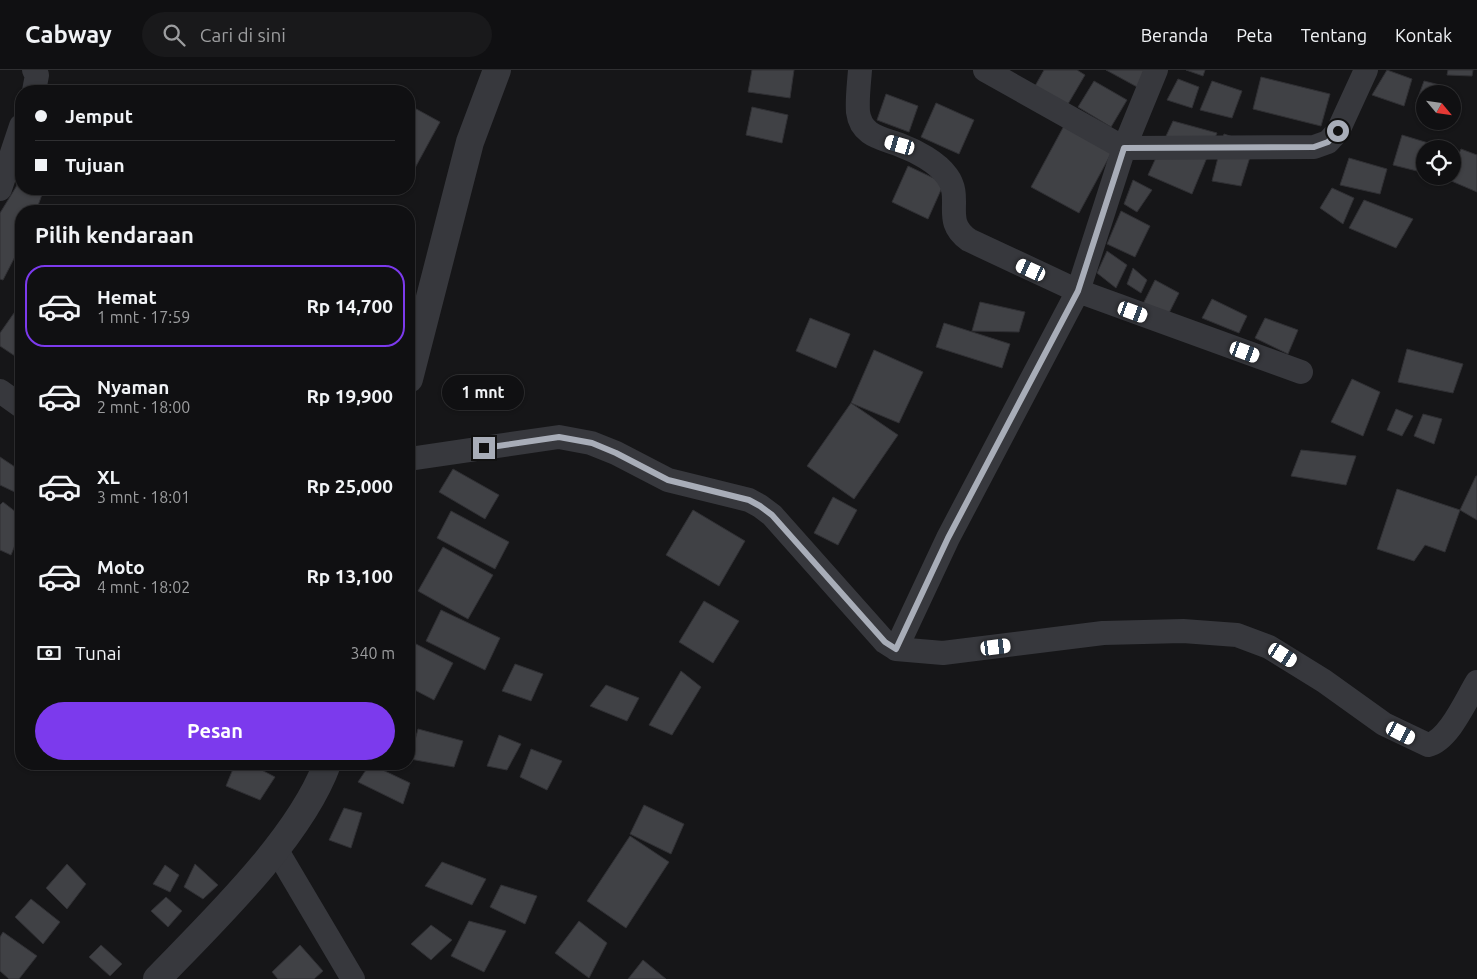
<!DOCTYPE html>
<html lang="id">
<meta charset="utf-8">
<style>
:root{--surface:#101012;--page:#19191b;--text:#f1f3f6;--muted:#9c9d9f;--line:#303032;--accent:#7c3aed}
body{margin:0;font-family:Ubuntu,sans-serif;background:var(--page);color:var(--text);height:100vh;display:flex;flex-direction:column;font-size:19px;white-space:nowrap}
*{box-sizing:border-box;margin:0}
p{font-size:16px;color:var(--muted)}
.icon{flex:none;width:28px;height:28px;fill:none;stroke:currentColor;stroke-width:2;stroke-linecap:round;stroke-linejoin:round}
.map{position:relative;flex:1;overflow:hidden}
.side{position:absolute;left:15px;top:135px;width:400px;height:565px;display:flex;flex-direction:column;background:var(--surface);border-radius:20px;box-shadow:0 1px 4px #0004,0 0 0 1px var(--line)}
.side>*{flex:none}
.banner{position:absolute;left:15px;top:15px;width:400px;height:110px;border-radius:20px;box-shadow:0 1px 4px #0004,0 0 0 1px var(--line);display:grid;align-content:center;height:110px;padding:0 20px;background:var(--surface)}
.needle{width:32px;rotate:119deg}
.fabs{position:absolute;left:1416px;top:15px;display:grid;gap:10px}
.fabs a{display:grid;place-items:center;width:45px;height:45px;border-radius:50%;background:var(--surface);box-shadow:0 1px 4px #0004,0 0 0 1px var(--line);font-size:25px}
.end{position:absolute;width:22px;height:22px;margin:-11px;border:6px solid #a8adb8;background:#111;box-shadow:0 0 0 2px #111}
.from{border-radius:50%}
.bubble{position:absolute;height:35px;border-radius:18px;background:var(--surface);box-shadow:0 1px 4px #0004,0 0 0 1px var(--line);font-size:16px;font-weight:700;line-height:35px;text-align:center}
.car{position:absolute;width:15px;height:30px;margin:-15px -8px;border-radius:6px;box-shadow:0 0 4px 1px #0007;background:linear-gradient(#fff 24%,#345 0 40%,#fff 0 76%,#345 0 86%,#fff 0)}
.banner b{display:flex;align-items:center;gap:18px;height:48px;font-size:19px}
.banner b+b{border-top:1px solid var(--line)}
.banner i{width:12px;height:12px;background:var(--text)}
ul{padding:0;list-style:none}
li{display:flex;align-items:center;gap:15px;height:82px;margin:0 10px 8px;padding:0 10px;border:2px solid transparent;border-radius:20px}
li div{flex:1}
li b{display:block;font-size:19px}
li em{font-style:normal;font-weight:700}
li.on{border-color:var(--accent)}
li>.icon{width:45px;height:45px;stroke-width:1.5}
h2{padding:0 20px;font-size:22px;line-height:60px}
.pay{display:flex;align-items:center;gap:12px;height:55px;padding:0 20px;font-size:19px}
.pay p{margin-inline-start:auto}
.cta{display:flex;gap:10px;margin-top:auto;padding:10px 20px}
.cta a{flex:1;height:58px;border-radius:30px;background:var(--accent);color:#fff;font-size:20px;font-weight:700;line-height:58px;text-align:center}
header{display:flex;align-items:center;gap:30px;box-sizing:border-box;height:70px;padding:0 25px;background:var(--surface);border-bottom:1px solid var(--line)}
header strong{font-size:24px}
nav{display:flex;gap:28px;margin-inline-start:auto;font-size:18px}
.search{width:350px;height:45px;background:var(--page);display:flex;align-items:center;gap:12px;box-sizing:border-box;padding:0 18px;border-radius:28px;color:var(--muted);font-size:19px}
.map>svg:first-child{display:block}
.building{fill:#404145;stroke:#303034}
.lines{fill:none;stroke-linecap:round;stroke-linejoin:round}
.minor{stroke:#37383d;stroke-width:24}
.tertiary{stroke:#37383d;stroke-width:28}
.route{stroke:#a8adb8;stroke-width:6}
</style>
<header>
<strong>Cabway</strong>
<div class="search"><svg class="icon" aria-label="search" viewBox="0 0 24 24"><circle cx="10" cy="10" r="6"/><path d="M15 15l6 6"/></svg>Cari di sini</div>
<nav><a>Beranda</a><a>Peta</a><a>Tentang</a><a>Kontak</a></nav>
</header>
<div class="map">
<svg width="1477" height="909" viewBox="0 0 1477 909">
<rect width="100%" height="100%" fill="#161618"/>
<path class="building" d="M 752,0 L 794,0 L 790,28 L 748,22 Z
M 1044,0 L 1077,0 L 1085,5 L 1068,34 L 1035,16 Z
M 1106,0 L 1146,0 L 1139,18 Z
M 1186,0 L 1205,0 L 1203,6 Z
M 1387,0 L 1412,9 L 1404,36 L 1372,25 Z
M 1448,0 L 1473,0 L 1472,6 L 1447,5 Z
M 1261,7 L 1330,24 L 1321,56 L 1253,39 Z
M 1178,9 L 1199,17 L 1192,38 L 1167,30 Z
M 1094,11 L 1127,30 L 1111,57 L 1078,37 Z
M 1212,11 L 1242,21 L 1232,48 L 1200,40 Z
M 1424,11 L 1444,16 L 1441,24 L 1425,24 L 1425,36 L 1416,33 Z
M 886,24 L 918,36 L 909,62 L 877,50 Z
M 936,33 L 974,50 L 959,84 L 921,67 Z
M 409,35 L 440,52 L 409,109 Z
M 752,37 L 788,45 L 782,73 L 746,65 Z
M 1173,51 L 1217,63 L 1192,124 L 1148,105 Z
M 1065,54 L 1113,80 L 1079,143 L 1031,117 Z
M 1224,64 L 1254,74 L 1241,116 L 1212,111 Z
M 1402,65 L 1448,79 L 1425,79 L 1425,103 L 1393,95 Z
M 1461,79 L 1477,85 L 1477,122 L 1449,110 L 1452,106 L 1452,100 Z
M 1349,88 L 1387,99 L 1380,124 L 1340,115 Z
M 908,96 L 944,113 L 928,149 L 892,132 Z
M 21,103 L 21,119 L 44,119 L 36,141 L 21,141 L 21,175 L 3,210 L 0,209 L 0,143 L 16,117 Z
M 1133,110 L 1152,120 L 1137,142 L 1124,134 Z
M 1332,118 L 1354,128 L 1343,154 L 1320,138 Z
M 1364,130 L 1413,149 L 1396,178 L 1349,158 Z
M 1121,141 L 1150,156 L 1135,187 L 1107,174 Z
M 1107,181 L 1127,195 L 1116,218 L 1097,203 Z
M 1133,198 L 1147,210 L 1141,223 L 1127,214 Z
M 1155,210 L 1179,223 L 1169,243 L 1143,234 Z
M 1212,229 L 1247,246 L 1239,263 L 1202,248 Z
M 980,232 L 1025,242 L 1019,262 L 972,261 Z
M 21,233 L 21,290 L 0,276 L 0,263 Z
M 810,248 L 850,264 L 836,298 L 796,281 Z
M 1265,248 L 1298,260 L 1288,284 L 1255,268 Z
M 944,253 L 1010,274 L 1002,298 L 936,277 Z
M 1407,279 L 1463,294 L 1453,323 L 1398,312 Z
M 874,280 L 923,302 L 899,353 L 851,333 Z
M 1352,309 L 1380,322 L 1363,366 L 1331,352 Z
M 851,333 L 898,365 L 854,429 L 807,396 Z
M 1396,339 L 1413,346 L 1402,366 L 1387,360 Z
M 1423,344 L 1442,349 L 1434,374 L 1414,366 Z
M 1301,380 L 1356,386 L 1346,415 L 1291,406 Z
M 0,387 L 21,401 L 21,425 L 0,415 Z
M 453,399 L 499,425 L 485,449 L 439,422 Z
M 1476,406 L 1477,406 L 1477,450 L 1460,440 Z
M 1397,419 L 1460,440 L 1445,482 L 1425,475 L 1414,491 L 1377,479 Z
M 833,427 L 857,440 L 838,475 L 814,463 Z
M 3,432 L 21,446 L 21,460 L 11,485 L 0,480 L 0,435 Z
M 693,440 L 745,471 L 719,516 L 666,485 Z
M 451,441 L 509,472 L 495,499 L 437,468 Z
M 443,477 L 493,505 L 468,549 L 418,521 Z
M 704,531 L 739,551 L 713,593 L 679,572 Z
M 441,540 L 500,568 L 485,600 L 426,571 Z
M 416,574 L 453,593 L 434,630 L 409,617 L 409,588 Z
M 515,594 L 543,604 L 531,631 L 502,621 Z
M 681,601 L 701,617 L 672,665 L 649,655 Z
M 606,615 L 639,628 L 627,651 L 590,636 Z
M 418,659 L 463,671 L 454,697 L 410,689 Z
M 499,665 L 521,674 L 507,700 L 487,696 Z
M 531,679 L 562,691 L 547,720 L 520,707 Z
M 235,694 L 250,694 L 275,707 L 260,730 L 226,716 Z
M 370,694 L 410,713 L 403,734 L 358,712 Z
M 644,735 L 684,754 L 671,784 L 630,764 Z
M 344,738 L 362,743 L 351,778 L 329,770 Z
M 630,766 L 669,792 L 626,858 L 587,831 Z
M 442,792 L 486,809 L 472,835 L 425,816 Z
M 67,794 L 86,814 L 67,839 L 46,818 Z
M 195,794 L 218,815 L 203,829 L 184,817 Z
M 165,795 L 179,805 L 170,822 L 153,814 Z
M 501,815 L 537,826 L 525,854 L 490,837 Z
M 166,827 L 182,841 L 168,857 L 151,841 Z
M 31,829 L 60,852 L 43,874 L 15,847 Z
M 469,851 L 506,861 L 484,902 L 451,886 Z
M 579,851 L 607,873 L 589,908 L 555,883 Z
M 431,855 L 452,870 L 431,890 L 411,874 Z
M 3,862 L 37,886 L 19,909 L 9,909 L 0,901 L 0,867 Z
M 101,875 L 122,894 L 110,906 L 89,887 Z
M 300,875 L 323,901 L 314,909 L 278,909 L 272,902 Z
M 643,890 L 666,909 L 628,909 Z"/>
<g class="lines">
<path class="minor" d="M 34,0 L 37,5 L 34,21
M 860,0 C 859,14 857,28 858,42 C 861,66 882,68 900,75 C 916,81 937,92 947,106 C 964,129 941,151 969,170 L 1078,221 L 1301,302
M 985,0 L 1124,78 L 1314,77 L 1328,72 L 1338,61 L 1366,0
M 0,119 L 21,56
M 0,321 L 21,336
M 409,389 L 559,367 L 591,373 L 616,383 L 668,410 L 749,430 L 760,436 L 772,445 L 885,572 L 896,579 L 948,468 L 1078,221 L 1124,78 L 1156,0
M 896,579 L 943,583 L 1103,563 L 1183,561 L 1237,565 L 1269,577 L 1324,611 L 1384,654 L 1428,675 C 1449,670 1466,630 1477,612
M 276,779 L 353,909"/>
<path class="tertiary" d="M 409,309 L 470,72 L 497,0
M 157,909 C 212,852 300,768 327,694"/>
</g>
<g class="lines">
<path class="route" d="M 484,378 L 559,367 L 592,373 L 616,383 L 668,410 L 749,430 L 760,436 L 772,445 L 885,572 L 896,579 L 948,468 L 1078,221 L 1124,78 L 1314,77 L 1328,72 L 1338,61"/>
</g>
</svg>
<div class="fabs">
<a><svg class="needle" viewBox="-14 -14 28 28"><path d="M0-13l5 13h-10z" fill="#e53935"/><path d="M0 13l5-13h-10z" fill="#9c9d9f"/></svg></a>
<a><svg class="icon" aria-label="locate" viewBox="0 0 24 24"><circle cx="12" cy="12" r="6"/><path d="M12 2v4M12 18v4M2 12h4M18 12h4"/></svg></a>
</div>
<i class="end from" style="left:1338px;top:61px"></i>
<i class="end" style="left:484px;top:378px"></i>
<div class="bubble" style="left:442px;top:305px;width:82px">1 mnt</div>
<i class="car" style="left:900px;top:75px;rotate:286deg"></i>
<i class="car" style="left:1031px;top:200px;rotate:295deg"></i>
<i class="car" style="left:1133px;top:242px;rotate:110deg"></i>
<i class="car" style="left:1245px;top:282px;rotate:110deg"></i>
<i class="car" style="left:996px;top:577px;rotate:83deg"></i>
<i class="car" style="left:1283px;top:585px;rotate:122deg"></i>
<i class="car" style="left:1401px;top:663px;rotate:117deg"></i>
<div class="banner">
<b><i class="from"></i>Jemput</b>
<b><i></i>Tujuan</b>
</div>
<section class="side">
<h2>Pilih kendaraan</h2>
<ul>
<li class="on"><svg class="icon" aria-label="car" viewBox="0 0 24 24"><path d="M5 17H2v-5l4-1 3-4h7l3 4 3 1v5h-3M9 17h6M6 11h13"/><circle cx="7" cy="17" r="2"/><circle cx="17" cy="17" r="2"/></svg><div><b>Hemat</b><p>1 mnt · 17:59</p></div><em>Rp 14,700</em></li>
<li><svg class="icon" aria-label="car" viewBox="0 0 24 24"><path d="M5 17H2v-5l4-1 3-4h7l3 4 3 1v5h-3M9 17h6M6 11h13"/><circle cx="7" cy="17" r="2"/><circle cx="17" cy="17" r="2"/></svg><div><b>Nyaman</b><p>2 mnt · 18:00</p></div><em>Rp 19,900</em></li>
<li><svg class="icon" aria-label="car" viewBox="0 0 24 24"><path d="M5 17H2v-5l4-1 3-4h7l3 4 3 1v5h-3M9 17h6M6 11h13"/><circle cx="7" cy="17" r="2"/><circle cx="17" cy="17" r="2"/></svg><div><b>XL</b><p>3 mnt · 18:01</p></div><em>Rp 25,000</em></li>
<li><svg class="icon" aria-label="car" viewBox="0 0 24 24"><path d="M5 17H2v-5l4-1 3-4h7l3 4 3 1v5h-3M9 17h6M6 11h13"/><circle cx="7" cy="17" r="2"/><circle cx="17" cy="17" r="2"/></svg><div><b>Moto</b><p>4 mnt · 18:02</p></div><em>Rp 13,100</em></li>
</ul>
<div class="pay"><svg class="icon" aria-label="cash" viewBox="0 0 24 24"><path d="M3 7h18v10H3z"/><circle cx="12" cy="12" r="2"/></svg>Tunai<p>340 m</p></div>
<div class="cta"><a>Pesan</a></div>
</section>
</div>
